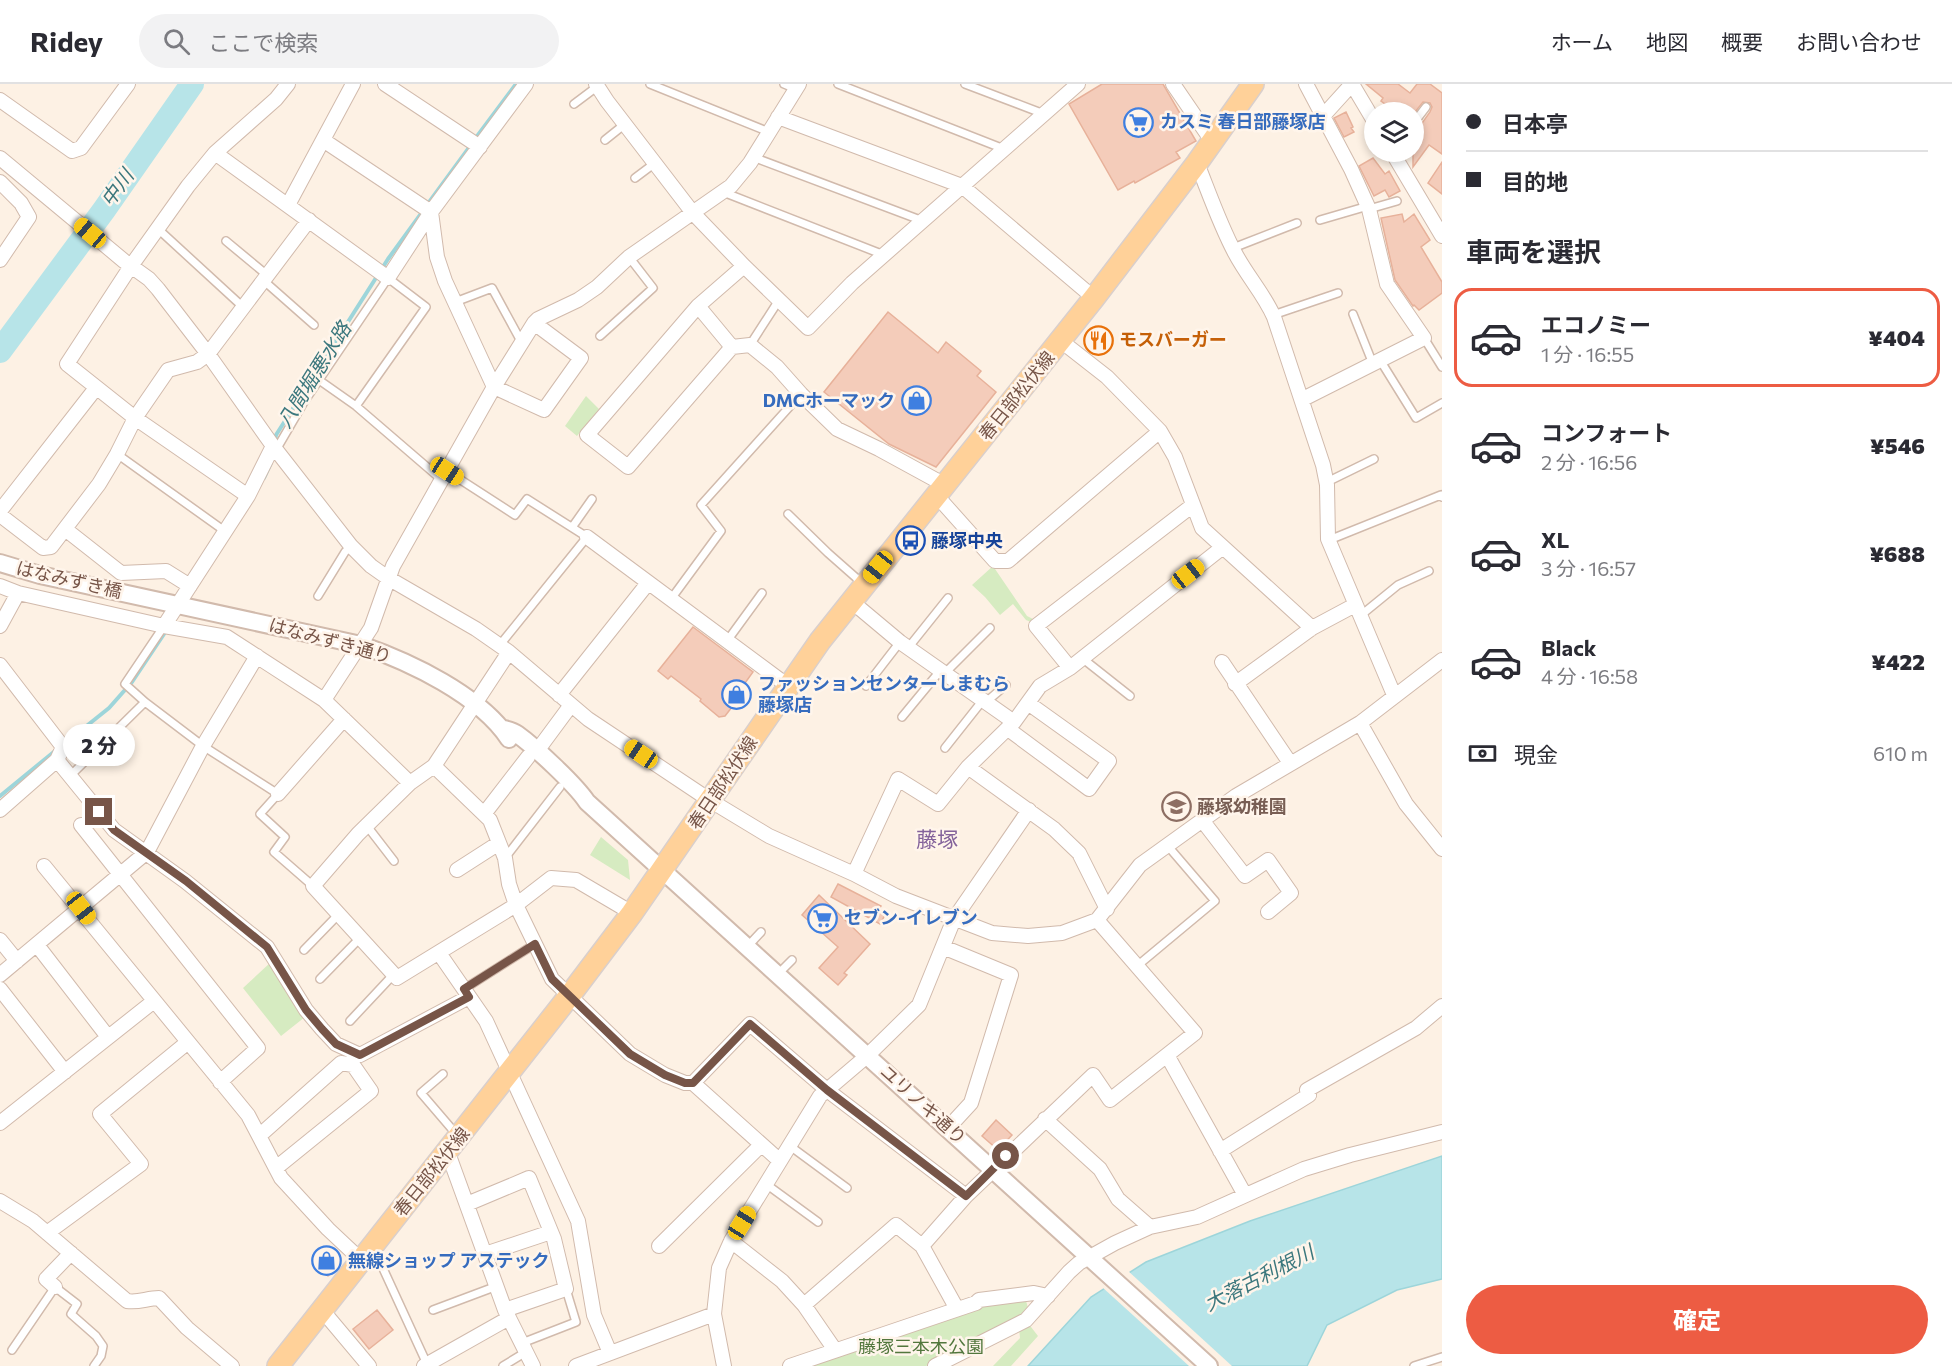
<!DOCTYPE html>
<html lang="ja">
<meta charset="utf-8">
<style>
:root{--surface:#fff;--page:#f2f2f3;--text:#2b2b33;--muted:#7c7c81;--line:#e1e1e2;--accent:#ed5c43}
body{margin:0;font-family:Commissioner,"Noto Sans JP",sans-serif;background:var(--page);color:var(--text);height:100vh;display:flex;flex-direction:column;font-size:22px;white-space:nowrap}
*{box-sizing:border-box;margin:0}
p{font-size:20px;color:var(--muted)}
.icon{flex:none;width:33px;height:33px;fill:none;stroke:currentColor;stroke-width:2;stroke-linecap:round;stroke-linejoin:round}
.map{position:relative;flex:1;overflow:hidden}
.details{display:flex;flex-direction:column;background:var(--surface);width:510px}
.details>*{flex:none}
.top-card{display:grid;align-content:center;height:132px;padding:0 24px;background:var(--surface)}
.controls{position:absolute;left:1364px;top:18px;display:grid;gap:12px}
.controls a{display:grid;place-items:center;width:60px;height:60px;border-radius:50%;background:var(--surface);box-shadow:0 3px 9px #0003;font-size:30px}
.end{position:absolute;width:27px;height:27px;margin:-14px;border:8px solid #775548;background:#fff;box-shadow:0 0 0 3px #fff}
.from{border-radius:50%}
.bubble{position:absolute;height:42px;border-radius:21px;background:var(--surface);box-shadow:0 3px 9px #0003;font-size:20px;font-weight:800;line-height:42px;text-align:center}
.car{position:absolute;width:18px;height:36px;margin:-18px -9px;border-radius:8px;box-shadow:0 0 4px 2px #0007;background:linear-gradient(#f5c518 24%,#345 0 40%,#f5c518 0 76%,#345 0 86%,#f5c518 0)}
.top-card b{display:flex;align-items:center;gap:21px;height:57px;font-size:22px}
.top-card b+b{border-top:2px solid var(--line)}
.top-card i{width:15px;height:15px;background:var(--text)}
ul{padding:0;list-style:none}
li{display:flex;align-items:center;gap:18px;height:99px;margin:0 12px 9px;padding:0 12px;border:3px solid transparent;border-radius:18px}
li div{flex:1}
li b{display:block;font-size:22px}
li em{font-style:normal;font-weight:800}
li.on{border-color:var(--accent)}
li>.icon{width:54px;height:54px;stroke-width:1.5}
h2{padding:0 24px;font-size:27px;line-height:72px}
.pay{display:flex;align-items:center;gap:15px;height:66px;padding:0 24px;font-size:22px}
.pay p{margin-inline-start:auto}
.cta{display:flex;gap:12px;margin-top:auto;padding:12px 24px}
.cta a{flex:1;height:69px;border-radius:36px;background:var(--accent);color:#fff;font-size:24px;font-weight:800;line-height:69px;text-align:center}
header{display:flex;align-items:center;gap:36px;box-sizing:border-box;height:84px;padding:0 30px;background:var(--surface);border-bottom:2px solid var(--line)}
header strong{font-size:28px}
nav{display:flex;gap:33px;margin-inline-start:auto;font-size:21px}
.search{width:420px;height:54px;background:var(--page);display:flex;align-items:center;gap:15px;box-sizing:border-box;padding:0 21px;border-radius:33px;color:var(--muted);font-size:22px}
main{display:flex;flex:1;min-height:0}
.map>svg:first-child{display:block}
.green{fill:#d6ebc1}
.water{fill:#b7e4e8;stroke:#9dd5da;stroke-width:1.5}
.pier{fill:#fdf1e4}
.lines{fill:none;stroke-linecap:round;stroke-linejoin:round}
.stream{stroke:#9dd5da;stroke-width:4}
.river{stroke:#b7e4e8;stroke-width:24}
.building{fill:#f4ccba;stroke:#e7b19a;stroke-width:1.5}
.service-casing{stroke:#d1baac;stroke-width:10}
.minor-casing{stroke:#d1baac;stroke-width:16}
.tertiary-casing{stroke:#d1baac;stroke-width:20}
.primary-casing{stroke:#d9cfcc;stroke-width:24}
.service{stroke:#fff;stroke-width:7}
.minor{stroke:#fff;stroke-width:14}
.tertiary{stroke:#fff;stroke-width:16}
.primary{stroke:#ffd199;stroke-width:21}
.route{stroke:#775548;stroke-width:8}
.labels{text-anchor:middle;stroke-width:5;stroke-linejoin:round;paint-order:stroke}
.shop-label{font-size:18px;font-weight:bold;fill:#366cbe;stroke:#fff5eb;text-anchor:start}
.food-label{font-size:18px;font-weight:bold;fill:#c56008;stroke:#fff5eb;text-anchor:start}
.street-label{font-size:18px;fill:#775548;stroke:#fff5eb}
.transit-label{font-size:18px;font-weight:bold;fill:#164399;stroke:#fff5eb;text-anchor:start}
.education-label{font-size:18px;font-weight:bold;fill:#785e54;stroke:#fff5eb;text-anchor:start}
.park-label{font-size:18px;fill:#52773d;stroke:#fff5eb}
.water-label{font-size:20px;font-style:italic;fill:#3b777d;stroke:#fff5eb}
.quarter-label{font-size:21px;fill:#84639b;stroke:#fff5eb}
</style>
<header>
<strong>Ridey</strong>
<div class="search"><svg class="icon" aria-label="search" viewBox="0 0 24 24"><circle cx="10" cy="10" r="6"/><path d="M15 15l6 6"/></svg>ここで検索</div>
<nav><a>ホーム</a><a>地図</a><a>概要</a><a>お問い合わせ</a></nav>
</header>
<main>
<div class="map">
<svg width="1442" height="1282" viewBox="0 0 1442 1282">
<rect width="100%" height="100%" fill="#fdf1e4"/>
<path class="green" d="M 586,312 L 599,325 L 577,352 L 565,342 Z
M 993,482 L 1027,532 L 1035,536 L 1031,538 L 1026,536 L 1013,520 L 1000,531 L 985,513 L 972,501 Z
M 601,753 L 628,776 L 630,796 L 590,771 Z
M 271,878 L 305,933 L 281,952 L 243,904 Z
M 1025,1213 L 1028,1224 L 1021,1230 L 1038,1252 L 1011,1282 L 993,1282 L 1020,1254 L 1019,1244 L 1011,1237 L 926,1282 L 805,1282 L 995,1217 Z"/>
<path class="water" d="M 1442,1072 L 1442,1195 L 1397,1206 L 1327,1241 L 1307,1282 L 1028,1282 L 1091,1213 L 1146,1178 L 1250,1137 Z"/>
<path class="pier" d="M 1127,1186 L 1232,1282 L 1189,1282 L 1102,1203 Z"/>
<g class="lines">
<path class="stream" d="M 475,55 L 516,0
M 427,121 L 471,61
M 275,357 L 276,351 L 388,175 L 423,127
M 264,394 L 271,379
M 64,660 L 109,624 L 132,598 L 166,547
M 0,712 L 55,667"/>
<path class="river" d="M 0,267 L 104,126 L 192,0"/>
</g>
<path class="building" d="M 1102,0 L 1163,0 L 1196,57 L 1176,68 L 1180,74 L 1135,99 L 1134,97 L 1118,106 L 1069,20 Z
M 1366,0 L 1398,0 L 1410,9 L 1417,0 L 1430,0 L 1442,9 L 1442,70 L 1429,61 L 1413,83 L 1413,52 L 1430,28 L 1432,23 L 1430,19 L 1423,18 L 1415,28 L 1396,28 L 1381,17 L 1383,14 Z
M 1346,28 L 1353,43 L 1351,44 L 1354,48 L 1344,53 L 1334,34 Z
M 1373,74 L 1385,90 L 1389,87 L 1400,107 L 1389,113 L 1385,106 L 1374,112 L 1359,82 Z
M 1442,78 L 1442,110 L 1428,99 Z
M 1402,130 L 1404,138 L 1414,130 L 1430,156 L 1421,163 L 1442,198 L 1442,209 L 1419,226 L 1414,221 L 1413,222 L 1395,196 L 1381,134 Z
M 888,228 L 938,269 L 946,258 L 981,287 L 977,292 L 996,308 L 936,383 L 889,360 L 824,308 Z
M 693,543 L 753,588 L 745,599 L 746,605 L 725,632 L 719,633 L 700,617 L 701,615 L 671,592 L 668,595 L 658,587 Z
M 838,800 L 881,822 L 879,825 L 886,829 L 880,840 L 831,813 Z
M 819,811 L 870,860 L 844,889 L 847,891 L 838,901 L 819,884 L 838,863 L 802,831 Z
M 996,1036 L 1012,1051 L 998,1066 L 982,1052 Z
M 324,1164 L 339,1182 L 328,1192 L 313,1173 Z
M 377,1226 L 393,1246 L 369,1265 L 353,1245 Z"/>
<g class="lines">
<defs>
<path id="service" d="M 650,0 L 769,48
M 784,0 L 796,5
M 838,0 L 1004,65
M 965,0 L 1044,30
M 574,20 L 598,2
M 1413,40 L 1426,23
M 605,56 L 625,40
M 753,73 L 923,137
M 635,94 L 655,79
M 723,108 L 884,171
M 1369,125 L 1397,117
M 1320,136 L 1368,122
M 157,144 L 243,223
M 226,157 L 267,191
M 1233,164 L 1297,139
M 263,196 L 314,241
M 455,218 L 492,204 L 522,259
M 1353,230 L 1373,280
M 1273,231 L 1338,209
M 600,252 L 653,204 L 629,173
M 1424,254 L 1442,283
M 750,261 L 779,216
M 1380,276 L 1416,334 L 1442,319
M 319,296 L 356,322 L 442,396
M 276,366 L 304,318 L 388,194 L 426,223 L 356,322
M 117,370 L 226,448
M 447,387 L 515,431 L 527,415 L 587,453 L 499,562
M 1327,398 L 1374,375
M 788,430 L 828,469 L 862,499
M 573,442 L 592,415
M 1329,456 L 1441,411 L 1442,413
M 318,512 L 345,468 L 351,462
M 671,515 L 721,447 L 701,421 L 801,310
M 1360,532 L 1398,501 L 1429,487
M 727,557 L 762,509
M 908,564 L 948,514
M 1082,574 L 1130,612
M 945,589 L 990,544
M 866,602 L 900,558
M 145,618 L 203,662 L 278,710 L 260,730 L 285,753 L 274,768 L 313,802
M 986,618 L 1006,601
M 902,633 L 940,587
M 945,664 L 983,616
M 69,693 L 145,618 L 125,600 L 164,542
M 367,742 L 394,777
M 505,774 L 560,703
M 747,863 L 761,848
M 304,866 L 338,831
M 1137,882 L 1215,817 L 1167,761
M 778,890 L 792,876
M 320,895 L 360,854
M 464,905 L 535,860
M 350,937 L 394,890
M 443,990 L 421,1009 L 457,1051
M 790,1062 L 847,1104
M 766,1100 L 818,1138
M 375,1167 L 427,1280
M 433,1226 L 497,1202
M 522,1259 L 576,1238 L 566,1205
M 12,1266 L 55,1203 L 77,1220 L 71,1230 L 96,1252 L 103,1262 L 101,1272 L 94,1282
M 503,1282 L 526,1268
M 1414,1282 L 1442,1273"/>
<path id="minor" d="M 385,0 L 480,63
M 596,0 L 607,17 L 693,129 L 744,182 L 808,244 L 852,199 L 1078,0
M 1173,0 L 1212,57
M 1352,0 L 1374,37
M 0,16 L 72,67 L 81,64 L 128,0
M 1323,32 L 1352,0
M 778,33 L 962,102 L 1094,214
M 323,56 L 431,128 L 437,173 L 445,197 L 494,303 L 544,326 L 581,274 L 534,239
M 1392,68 L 1442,152
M 215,69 L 388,194 L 431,128 L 526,0
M 0,74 L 124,177 L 149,195 L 158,205 L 208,270 L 273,362 L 351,462 L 371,482 L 388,494 L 476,545 L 509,568 L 588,635 L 711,717 L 769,752 L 854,790 L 896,812 L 992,849 L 1028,852 L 1062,849 L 1097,836 L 1140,781 L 1236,712 L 1360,639 L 1442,576
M 1197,79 C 1209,109 1220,141 1235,169 C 1247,192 1264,210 1274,233 L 1323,381 L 1327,401 L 1328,455 L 1394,611
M 0,98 L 21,119 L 29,133 L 0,176
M 288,121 L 353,0
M 698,222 L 732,263 L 750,261 L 777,283 L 801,310 L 837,345 L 879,365 L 945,401
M 1061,257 L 1107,293 L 1160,347 L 1175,373 L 1202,444 L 1312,544
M 732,263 L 628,383 L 587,351 L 698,222 L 744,182
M 1303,315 L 1424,254 L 1387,200 L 1369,125 L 1351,85 L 1306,0
M 936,411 L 995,477 L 1008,477 L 1160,347
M 248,412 L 135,334 L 67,280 L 131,182 L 188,102 L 215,69 L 276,15 L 288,0
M 0,427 L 96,304
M 0,431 L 43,464 L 51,463 L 99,400 L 117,370 L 135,334 L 168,286 L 197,278 L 208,270 L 309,136
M 65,445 L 121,489 L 166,487 L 190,502
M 587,453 L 788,602
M 0,502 L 18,509 L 164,542 L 227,553 L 324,616 L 410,699 L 434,682 L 509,568
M 851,517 L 900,558 L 1014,638
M 0,542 L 18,509
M 164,542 L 248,412 L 273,362
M 1222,578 L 1290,679
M 0,581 L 63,663 L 57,676 L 0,726
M 1070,584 L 1036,542 L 1193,421
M 1235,600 L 1312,544 L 1355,521
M 559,611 L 648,499
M 324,616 L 371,544 L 393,482 L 494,303 L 534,239 L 538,235 L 578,216 L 597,203 L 629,173 L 731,102 L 750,79 L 799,0
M 1360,639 L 1406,720 L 1442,765
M 1008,645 L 1089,705 L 1109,677 L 1028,619
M 537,667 L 571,621
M 57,676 L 114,746 L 185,797 L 267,863 L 306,926 L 322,945 L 336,960 L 360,971 L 469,913
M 434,682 L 490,736 L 505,774 L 509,800 L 516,821 L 552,895 L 630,970 L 665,991 L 685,999 L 693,999 L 780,1077
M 968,683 L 1054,745 L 1079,769 L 1107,825
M 410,699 L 358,750 L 313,802 L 397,894 L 516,821 L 551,794 L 576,796 L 632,829
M 278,710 L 344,635
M 484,730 L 528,673
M 1202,736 L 1245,792 L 1268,776 L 1291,809 L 1268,828
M 81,741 L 258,964 L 220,998
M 44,782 L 248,1031 L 281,1094 L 328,1145 L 361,1176
M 457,786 L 499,759
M 854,790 L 898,695 L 938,720 L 968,683 L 1014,638 L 1040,602 L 1070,584 L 1223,463
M 0,856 L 17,877
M 37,861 L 108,953
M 943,863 L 1011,891 L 971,1019 L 948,1044
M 439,869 L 486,937 L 578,1137 L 594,1231 L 610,1269
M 0,891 L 147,768 L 203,662 L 257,572
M 0,905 L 65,988
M 1167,971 L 1245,1111
M 693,999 L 750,940 L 827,1006 L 966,1112
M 1045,1035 L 1100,1085 L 1118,1115 L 1150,1143
M 0,1039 L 154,917
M 259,1052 L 341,979 L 353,981 L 371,1007 L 276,1084
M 1220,1067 L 1309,1011 L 1307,1006 L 1416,944 L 1442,922
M 448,1069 L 505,1226 L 533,1282
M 0,1117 L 33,1137 L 127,1217 C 139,1219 147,1214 159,1214 L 187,1244 L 232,1282
M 467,1120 L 529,1094 L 554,1155 L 566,1205 L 505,1226
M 47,1149 L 141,1080 L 100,1030 L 188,958
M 731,1157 L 782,1197 L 804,1221 L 835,1266
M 659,1162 L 761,1061
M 922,1162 L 966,1112 L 1093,991 L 1110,1016 L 1195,949 L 1097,836
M 485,1170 L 551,1148
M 55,1203 L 46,1195 L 71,1169
M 804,1221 L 896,1141 L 922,1162 L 957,1225
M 322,1226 L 369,1282
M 424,1282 L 509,1234
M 576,1282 L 714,1230
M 724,1282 L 714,1230 L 719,1184 L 731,1157 L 820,1012 L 867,972 L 919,921 L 954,835 L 1029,726
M 790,1282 L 976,1219 L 979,1216 L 1034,1209 L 1048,1212
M 935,1282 L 1026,1236 L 1069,1188 L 1079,1179 L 1115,1159 L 1150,1143 L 1197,1133 L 1304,1085 L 1350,1071 L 1442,1048"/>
<path id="tertiary" d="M 0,479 L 40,491 L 361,561 C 410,578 480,611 509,655
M 504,645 C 508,646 513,647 517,650 C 535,663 575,700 587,718 L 1209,1282"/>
<path id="primary" d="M 278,1282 L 570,911 L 632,829 L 820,557 L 1094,214 L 1197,79 L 1253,0"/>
</defs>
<use href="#service" class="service-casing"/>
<use href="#minor" class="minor-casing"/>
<use href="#tertiary" class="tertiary-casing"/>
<use href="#primary" class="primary-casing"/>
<use href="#service" class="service"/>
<use href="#minor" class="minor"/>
<use href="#tertiary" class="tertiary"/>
<use href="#primary" class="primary"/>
</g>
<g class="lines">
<path class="route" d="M 99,728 L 114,746 L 186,797 L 267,863 L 306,926 L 322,945 L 336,960 L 360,971 L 469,913 L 464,905 L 535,860 L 552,895 L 630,970 L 665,991 L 685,999 L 693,999 L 750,940 L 827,1006 L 966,1112 L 1006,1072"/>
</g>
<defs>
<symbol id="supermarket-ring" viewBox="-11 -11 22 22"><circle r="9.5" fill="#fff5eb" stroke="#3f7fe0" stroke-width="1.5"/><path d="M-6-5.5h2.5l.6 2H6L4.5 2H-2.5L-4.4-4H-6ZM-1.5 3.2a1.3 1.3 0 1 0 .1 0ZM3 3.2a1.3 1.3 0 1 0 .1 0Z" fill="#3f7fe0"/></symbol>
<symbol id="restaurant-ring" viewBox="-11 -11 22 22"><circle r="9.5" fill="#fff5eb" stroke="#e8710a" stroke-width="1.5"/><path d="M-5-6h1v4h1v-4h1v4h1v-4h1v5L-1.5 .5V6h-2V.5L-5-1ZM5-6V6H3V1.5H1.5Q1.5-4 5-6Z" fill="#e8710a"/></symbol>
<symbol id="shop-ring" viewBox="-11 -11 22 22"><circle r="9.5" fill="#fff5eb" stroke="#3f7fe0" stroke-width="1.5"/><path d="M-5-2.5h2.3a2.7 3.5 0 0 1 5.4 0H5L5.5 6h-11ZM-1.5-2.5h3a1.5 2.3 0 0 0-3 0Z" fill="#3f7fe0"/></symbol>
<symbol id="bus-ring" viewBox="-11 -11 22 22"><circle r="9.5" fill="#fff5eb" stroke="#1a4fb4" stroke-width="1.5"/><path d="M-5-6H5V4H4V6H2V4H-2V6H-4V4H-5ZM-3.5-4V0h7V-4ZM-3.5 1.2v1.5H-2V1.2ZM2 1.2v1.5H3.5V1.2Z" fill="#1a4fb4"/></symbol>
<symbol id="school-ring" viewBox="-11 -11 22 22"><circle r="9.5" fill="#fff5eb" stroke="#8d6e63" stroke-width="1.5"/><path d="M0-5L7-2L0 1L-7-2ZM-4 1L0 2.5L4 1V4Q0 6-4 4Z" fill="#8d6e63"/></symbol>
</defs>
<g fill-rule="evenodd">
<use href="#supermarket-ring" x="1122" y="22" width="33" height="33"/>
<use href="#restaurant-ring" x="1082" y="240" width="33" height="33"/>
<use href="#shop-ring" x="900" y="300" width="33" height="33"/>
<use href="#bus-ring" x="894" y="440" width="33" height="33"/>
<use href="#shop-ring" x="720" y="594" width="33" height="33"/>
<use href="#school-ring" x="1160" y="706" width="33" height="33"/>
<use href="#supermarket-ring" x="806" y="818" width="33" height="33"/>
<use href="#shop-ring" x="310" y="1160" width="33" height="33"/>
</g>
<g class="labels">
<g class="shop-label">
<text x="1160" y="44">カスミ 春日部藤塚店</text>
<text x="895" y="323" text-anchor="end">DMCホーマック</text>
<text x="758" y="606">ファッションセンターしまむら<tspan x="758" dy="21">藤塚店</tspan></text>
<text x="844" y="840">セブン-イレブン</text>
<text x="348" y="1183">無線ショップ アステック</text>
</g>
<g class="food-label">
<text x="1119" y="262">モスバーガー</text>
</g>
<g class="street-label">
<text transform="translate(1017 312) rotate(-51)" y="6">春日部松伏線</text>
<text transform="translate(69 496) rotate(13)" y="6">はなみずき橋</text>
<text transform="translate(330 557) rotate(15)" y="6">はなみずき通り</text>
<text transform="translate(723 699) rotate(-56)" y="6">春日部松伏線</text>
<text transform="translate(923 1021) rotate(42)" y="6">ユリノキ通り</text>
<text transform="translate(432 1088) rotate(-51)" y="6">春日部松伏線</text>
</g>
<g class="transit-label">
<text x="931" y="463">藤塚中央</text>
</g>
<g class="education-label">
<text x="1197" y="729">藤塚幼稚園</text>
</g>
<g class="park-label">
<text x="921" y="1269">藤塚三本木公園</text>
</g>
<g class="water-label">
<text transform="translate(117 104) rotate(-54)" y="7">中川</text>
<text transform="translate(314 291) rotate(-58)" y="7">八間堀悪水路</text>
<text transform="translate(1259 1194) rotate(-27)" y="7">大落古利根川</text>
</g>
<g class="quarter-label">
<text x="937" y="763">藤塚</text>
</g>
</g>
</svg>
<div class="controls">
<a><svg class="icon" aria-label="layers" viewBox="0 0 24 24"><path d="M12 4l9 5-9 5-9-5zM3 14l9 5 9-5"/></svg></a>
</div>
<i class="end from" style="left:1006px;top:1072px"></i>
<i class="end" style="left:99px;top:728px"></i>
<div class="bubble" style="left:63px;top:640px;width:72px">2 分</div>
<i class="car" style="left:90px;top:149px;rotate:310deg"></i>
<i class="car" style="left:447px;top:387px;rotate:123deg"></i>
<i class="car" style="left:878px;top:483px;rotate:219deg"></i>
<i class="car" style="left:1188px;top:490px;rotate:52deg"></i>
<i class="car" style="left:641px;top:670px;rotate:304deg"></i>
<i class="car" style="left:81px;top:824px;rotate:142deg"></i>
<i class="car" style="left:742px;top:1139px;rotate:32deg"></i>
</div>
<section class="details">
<div class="top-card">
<b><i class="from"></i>日本亭</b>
<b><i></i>目的地</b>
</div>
<h2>車両を選択</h2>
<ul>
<li class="on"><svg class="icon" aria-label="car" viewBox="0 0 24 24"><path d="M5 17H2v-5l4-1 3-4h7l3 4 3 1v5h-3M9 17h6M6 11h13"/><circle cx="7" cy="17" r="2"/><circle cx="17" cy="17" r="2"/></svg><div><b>エコノミー</b><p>1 分 · 16:55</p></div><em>¥404</em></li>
<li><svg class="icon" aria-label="car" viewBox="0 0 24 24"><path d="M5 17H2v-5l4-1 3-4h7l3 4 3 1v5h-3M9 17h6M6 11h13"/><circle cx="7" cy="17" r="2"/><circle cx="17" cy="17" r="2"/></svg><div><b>コンフォート</b><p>2 分 · 16:56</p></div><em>¥546</em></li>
<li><svg class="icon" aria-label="car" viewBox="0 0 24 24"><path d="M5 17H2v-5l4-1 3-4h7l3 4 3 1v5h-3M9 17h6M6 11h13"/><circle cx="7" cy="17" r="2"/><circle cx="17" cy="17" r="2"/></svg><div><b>XL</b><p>3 分 · 16:57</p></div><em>¥688</em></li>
<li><svg class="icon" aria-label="car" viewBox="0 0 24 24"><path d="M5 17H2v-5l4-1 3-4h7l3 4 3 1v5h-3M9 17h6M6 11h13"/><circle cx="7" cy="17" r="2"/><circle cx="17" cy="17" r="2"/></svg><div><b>Black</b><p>4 分 · 16:58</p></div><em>¥422</em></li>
</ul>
<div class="pay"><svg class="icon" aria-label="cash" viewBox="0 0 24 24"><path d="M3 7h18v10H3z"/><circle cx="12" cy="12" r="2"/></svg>現金<p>610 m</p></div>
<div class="cta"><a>確定</a></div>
</section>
</main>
